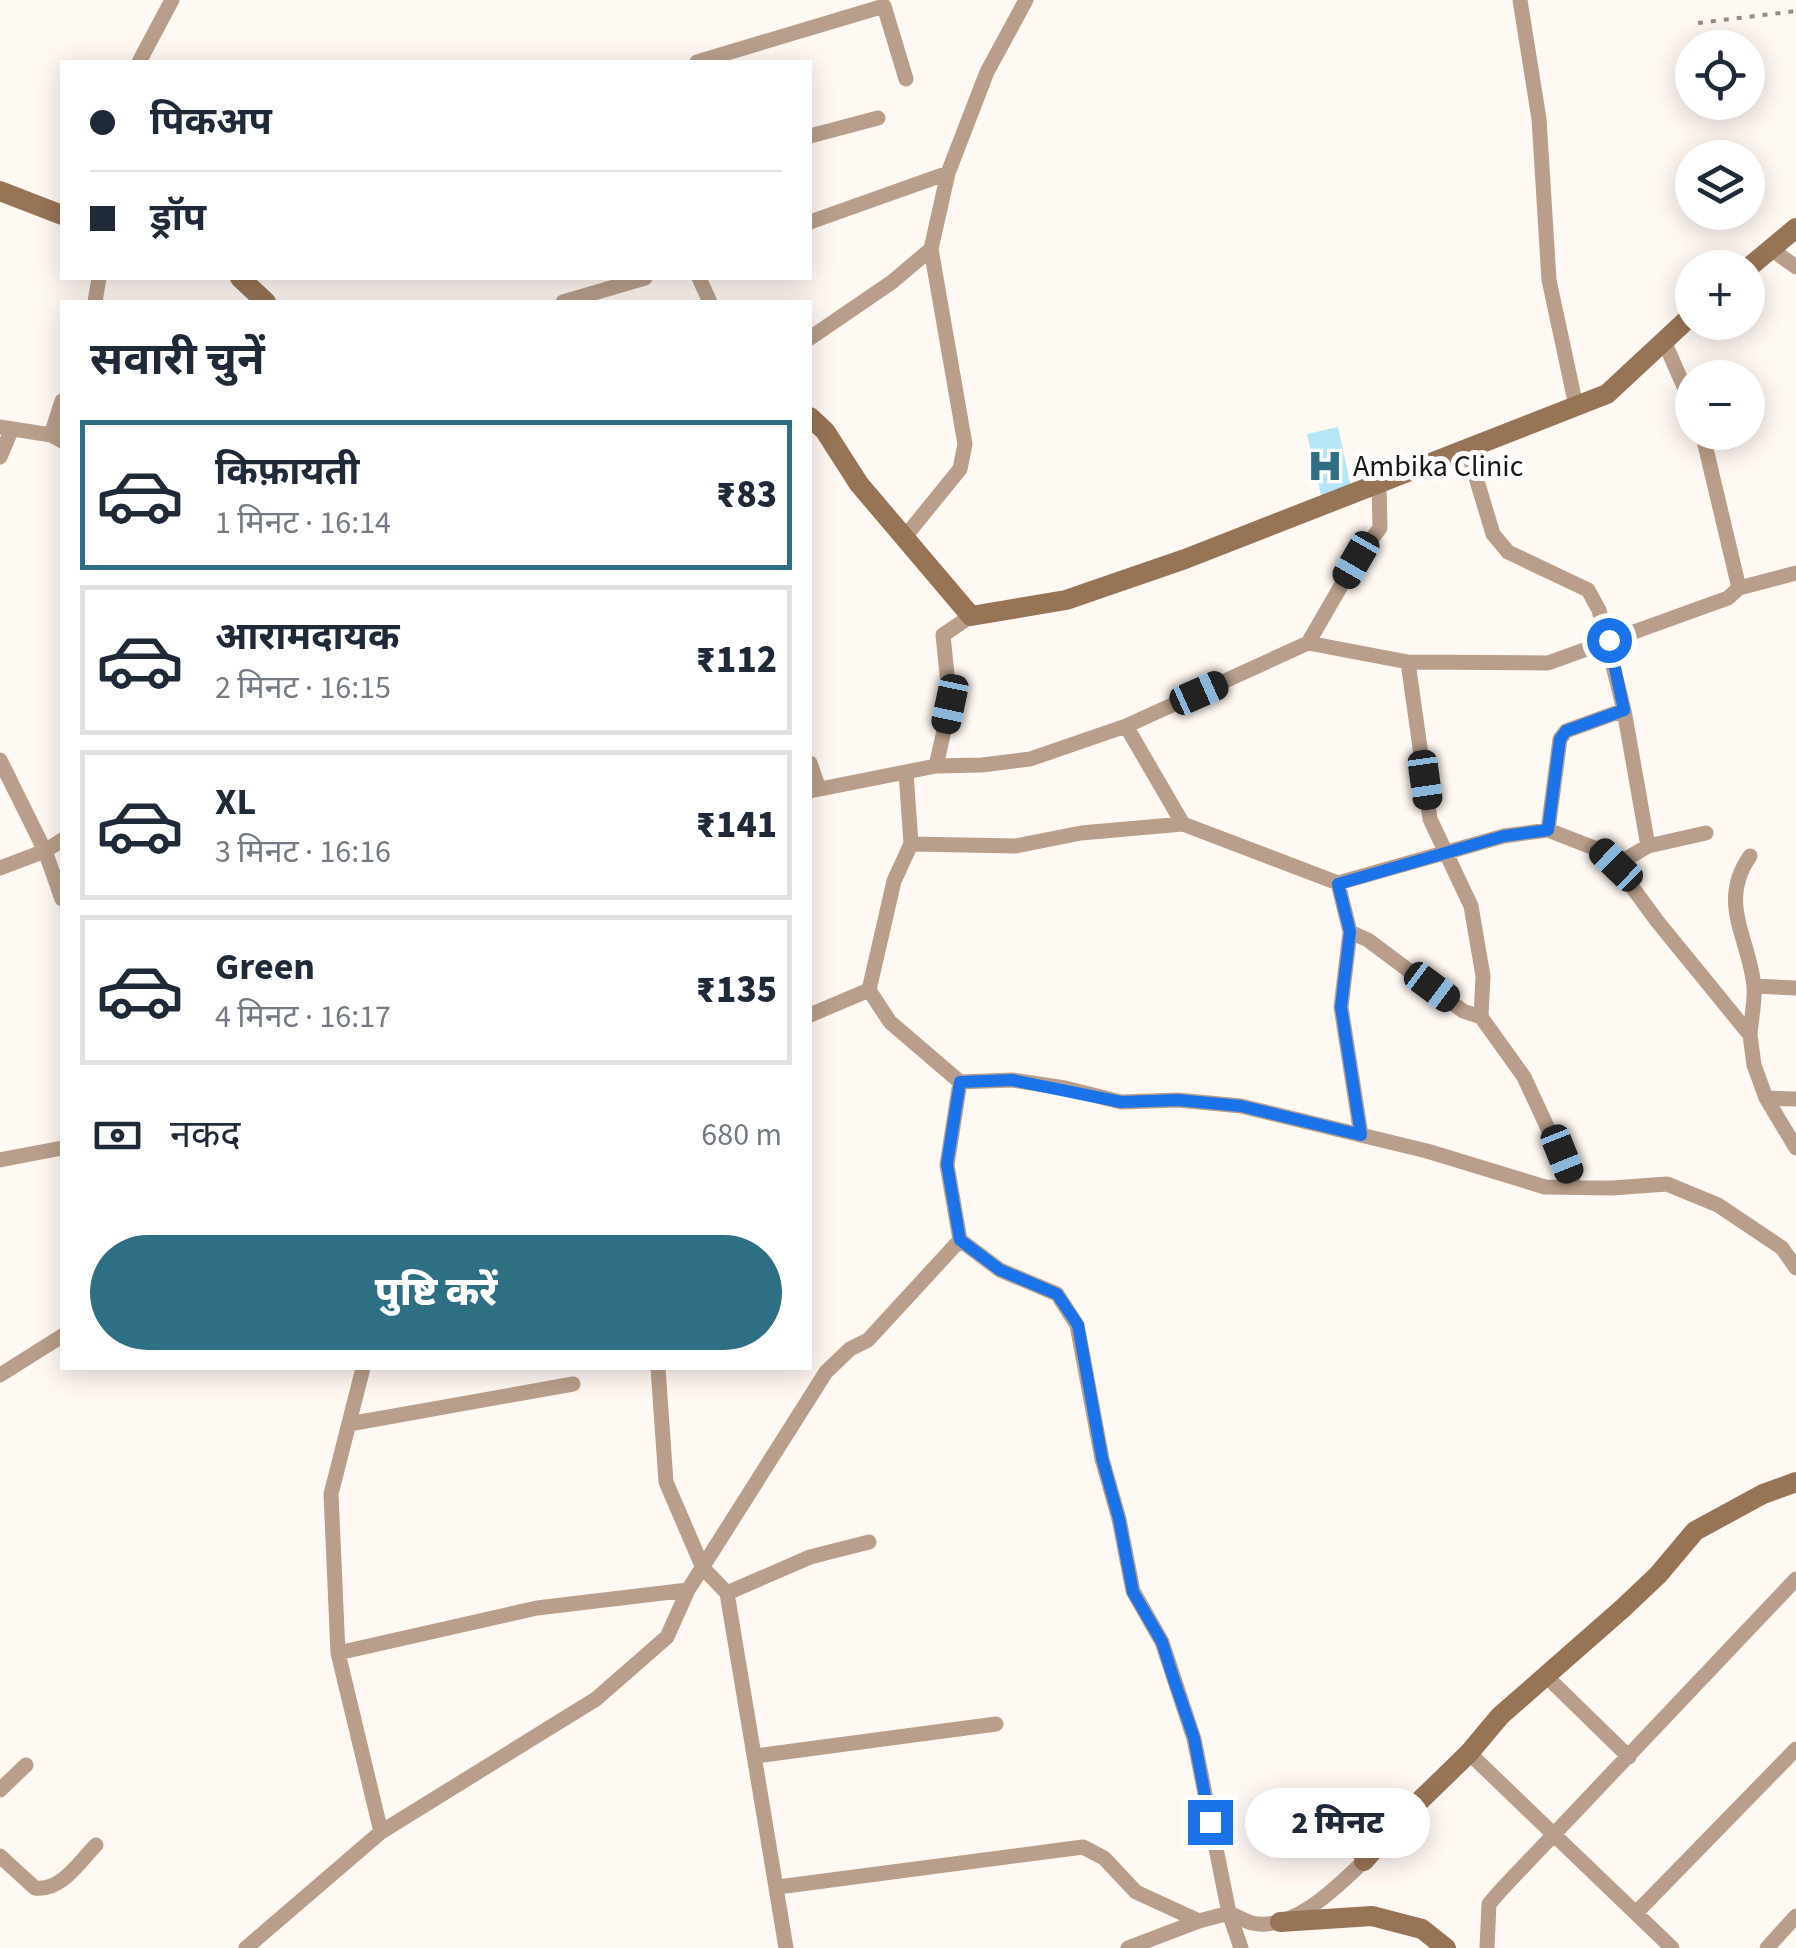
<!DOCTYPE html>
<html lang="hi">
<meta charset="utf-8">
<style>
:root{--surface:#fff;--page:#f2f2f3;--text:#1f2937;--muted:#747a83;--line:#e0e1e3;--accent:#2f6f84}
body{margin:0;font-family:"Source Sans 3","Noto Sans Devanagari",sans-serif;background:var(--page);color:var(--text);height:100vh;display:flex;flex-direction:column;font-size:38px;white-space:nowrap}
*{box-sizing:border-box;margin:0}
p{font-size:32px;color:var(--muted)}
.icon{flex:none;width:55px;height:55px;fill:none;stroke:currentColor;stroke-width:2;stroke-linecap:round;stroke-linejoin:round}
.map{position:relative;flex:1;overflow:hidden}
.side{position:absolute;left:60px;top:300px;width:752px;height:1070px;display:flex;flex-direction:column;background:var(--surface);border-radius:0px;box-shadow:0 5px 25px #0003}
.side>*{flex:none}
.banner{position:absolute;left:60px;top:60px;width:752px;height:220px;border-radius:0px;box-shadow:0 5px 25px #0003;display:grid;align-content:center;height:220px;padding:0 30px;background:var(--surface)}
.tools{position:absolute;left:1675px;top:30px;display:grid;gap:20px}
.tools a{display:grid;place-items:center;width:90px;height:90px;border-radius:50%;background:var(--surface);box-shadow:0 5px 25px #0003;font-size:50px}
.end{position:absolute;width:45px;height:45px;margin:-22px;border:12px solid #1a73e8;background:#fff;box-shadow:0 0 0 5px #fff}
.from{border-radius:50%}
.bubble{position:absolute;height:70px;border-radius:35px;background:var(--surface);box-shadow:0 5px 25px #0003;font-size:32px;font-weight:800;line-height:70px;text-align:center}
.car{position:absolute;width:30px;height:60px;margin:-30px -15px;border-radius:12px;box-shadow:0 0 8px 2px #0007;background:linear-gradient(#222 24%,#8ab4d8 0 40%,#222 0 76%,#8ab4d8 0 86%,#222 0)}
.banner b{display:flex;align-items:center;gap:35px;height:95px;font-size:38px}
.banner b+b{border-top:2px solid var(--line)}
.banner i{width:25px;height:25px;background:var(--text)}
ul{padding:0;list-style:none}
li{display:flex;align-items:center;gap:30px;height:150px;margin:0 20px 15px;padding:0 10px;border:5px solid var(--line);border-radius:0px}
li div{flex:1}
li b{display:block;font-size:38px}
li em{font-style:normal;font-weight:800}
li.on{border-color:var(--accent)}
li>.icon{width:90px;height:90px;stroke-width:1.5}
h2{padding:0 30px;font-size:45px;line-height:120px}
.pay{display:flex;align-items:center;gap:25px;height:110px;padding:0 30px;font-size:38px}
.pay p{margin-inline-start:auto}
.button{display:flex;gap:20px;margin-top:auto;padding:20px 30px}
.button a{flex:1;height:115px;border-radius:60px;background:var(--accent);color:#fff;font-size:40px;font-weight:800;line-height:115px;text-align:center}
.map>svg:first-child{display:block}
.building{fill:#b5e6f8}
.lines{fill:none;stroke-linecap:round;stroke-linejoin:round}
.path{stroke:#948e8a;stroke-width:4;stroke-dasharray:5 8;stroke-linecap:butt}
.street{stroke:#b99f8b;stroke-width:15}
.secondary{stroke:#987456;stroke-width:20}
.route{stroke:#1a73e8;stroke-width:12}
.labels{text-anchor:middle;stroke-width:10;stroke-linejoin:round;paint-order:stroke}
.poi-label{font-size:30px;fill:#1a1613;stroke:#fff;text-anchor:start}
</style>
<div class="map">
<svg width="1796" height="1948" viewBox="0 0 1796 1948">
<rect width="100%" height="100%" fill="#fff8f3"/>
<path class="building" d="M 1338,427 L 1352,492 L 1322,499 L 1307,434 Z"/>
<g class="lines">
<path class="path" d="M 1698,23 L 1796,11"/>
<path class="street" d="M 1520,0 L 1539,119 L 1549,280 L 1576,406
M 139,62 L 172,0
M 697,62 L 884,6 L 906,79
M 810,136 L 878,118
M 810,222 L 948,173
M 1771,249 L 1796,267
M 699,278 L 710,302
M 95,302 L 99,278
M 563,302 L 645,278
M 810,338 L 892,282 L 931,249 L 948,173 L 987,72 L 1026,0
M 1664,341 L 1692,405
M 0,427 L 51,435 L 62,441
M 1702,432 L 1739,588
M 51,435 L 62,401
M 1467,448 L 1493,534 L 1508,552 L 1588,590 L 1599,610 L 1624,710 L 1648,846
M 0,457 L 11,431
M 904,538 L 960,469 L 965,444 L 931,249
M 1308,643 L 1356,560 L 1380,528 L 1379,483
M 1408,662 L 1430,819 L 1471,906 L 1483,976 L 1481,1017
M 1126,726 L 1183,824
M 0,760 L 45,851 L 62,899
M 810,763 L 819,789
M 936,766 L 982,765 L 1030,759 L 1126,726 L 1308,643 L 1408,662 L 1548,663 L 1728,598 L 1739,588 L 1796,573
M 906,772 L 911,844 L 894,881 L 869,990 L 890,1022 L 960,1082 L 1012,1080 L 1065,1088 L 1121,1102 L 1178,1100 L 1241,1106 L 1427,1151 L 1545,1187 L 1612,1188 L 1667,1184 L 1718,1205 L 1782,1248 L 1796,1268
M 810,791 L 936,766 L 950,704 L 943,635 L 971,616
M 1548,830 L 1560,739 L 1566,731 L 1624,710
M 911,844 L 1016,846 L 1081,833 L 1183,824 L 1338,883 L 1350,932 L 1341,1007 L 1361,1135
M 1616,865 L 1648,846 L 1706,833
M 0,868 L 45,851 L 62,840
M 1338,883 L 1504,836 L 1548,830 L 1602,851 L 1616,865 L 1657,921 L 1750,1035 L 1754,1065 L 1766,1098 L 1796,1148
M 1350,932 L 1368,940 L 1463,1011 L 1481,1017 L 1524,1077 L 1575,1187
M 1754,986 L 1796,988
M 810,1015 L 869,990
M 1750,1035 C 1751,1020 1755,1002 1754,987 C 1750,939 1717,903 1750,856
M 960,1082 L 947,1165 L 960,1240 L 1000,1270 L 1057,1294 L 1077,1325 L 1102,1459 L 1119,1519 L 1133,1591 L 1162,1642 L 1194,1739 L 1229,1913 C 1236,1916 1245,1921 1252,1923 C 1293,1932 1337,1887 1364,1861
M 1766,1098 L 1796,1099
M 0,1160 L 62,1148
M 363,1368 L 331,1494 L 338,1653 L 381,1832
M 658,1368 L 666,1482 L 703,1568 L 727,1593 L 786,1948
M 0,1375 L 62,1336
M 349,1424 L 573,1384
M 727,1593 L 810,1557 L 869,1542
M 338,1653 L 537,1608 L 688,1590
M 1546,1676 L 1629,1757
M 1469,1753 L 1672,1948
M 755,1756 L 996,1724
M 0,1790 L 26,1765
M 0,1856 L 35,1888 C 61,1892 79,1862 96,1845
M 778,1887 L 1083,1847 L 1104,1858 L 1136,1892 L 1199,1921
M 1636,1913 L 1796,1749
M 246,1948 L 381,1832 L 596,1699 L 667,1637 L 688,1590 L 826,1372 L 850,1349 L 868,1340 L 960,1240
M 1128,1948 L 1199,1921 L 1229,1913 L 1241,1948
M 1487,1948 L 1489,1904 L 1502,1889 L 1796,1579
M 1767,1948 L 1796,1916"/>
<path class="secondary" d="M 0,191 L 62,215
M 1748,268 L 1796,228
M 240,278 L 266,302
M 810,417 L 825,431 L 859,484 L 971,616 L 1066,600 L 1185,559 L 1607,394 L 1692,315
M 1364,1861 L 1401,1819 L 1469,1753 L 1500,1716 L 1622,1609 L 1658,1575 L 1695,1531 L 1763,1494 L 1796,1482
M 1280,1922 L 1372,1916 L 1422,1929 L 1446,1948"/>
</g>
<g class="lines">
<path class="route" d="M 1210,1822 L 1194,1738 L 1172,1674 L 1162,1642 L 1133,1592 L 1119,1519 L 1102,1458 L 1078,1325 L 1057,1294 L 1000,1270 L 960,1240 L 947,1164 L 960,1082 L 1012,1080 L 1121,1102 L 1178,1100 L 1241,1106 L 1361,1135 L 1341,1007 L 1350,932 L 1338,884 L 1504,836 L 1548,830 L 1560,739 L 1566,731 L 1624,710 L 1609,640"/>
</g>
<defs>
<symbol id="hospital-bare" viewBox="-9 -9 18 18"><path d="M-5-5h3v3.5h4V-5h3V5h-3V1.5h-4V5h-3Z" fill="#2f6f84" stroke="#fff" stroke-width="2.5" paint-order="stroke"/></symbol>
</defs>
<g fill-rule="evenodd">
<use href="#hospital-bare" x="1300" y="441" width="50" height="50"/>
</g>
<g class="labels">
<g class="poi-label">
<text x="1353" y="476">Ambika Clinic</text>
</g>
</g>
</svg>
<div class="tools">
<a><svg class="icon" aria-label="locate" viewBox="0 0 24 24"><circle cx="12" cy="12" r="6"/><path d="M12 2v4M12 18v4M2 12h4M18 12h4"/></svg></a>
<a><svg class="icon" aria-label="layers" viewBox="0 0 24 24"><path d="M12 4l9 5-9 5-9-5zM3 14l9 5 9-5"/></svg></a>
<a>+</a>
<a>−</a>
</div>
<i class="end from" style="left:1609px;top:640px"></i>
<i class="end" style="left:1210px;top:1822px"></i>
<div class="bubble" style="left:1245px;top:1788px;width:185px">2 मिनट</div>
<i class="car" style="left:1356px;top:560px;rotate:210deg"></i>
<i class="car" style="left:1199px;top:693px;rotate:66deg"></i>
<i class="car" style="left:950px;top:704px;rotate:192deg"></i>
<i class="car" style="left:1425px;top:780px;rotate:172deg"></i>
<i class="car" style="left:1616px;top:865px;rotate:314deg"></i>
<i class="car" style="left:1432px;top:987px;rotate:127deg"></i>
<i class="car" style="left:1562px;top:1154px;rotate:158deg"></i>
<div class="banner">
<b><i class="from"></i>पिकअप</b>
<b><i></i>ड्रॉप</b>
</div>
<section class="side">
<h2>सवारी चुनें</h2>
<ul>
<li class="on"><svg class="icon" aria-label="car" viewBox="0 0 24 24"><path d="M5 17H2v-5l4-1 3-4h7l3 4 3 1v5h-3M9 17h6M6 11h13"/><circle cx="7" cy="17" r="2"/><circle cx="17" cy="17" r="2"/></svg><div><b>किफ़ायती</b><p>1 मिनट · 16:14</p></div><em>₹83</em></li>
<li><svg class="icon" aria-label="car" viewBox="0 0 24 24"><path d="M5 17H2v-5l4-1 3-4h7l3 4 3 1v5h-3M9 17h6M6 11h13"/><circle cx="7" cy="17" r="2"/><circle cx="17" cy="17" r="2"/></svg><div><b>आरामदायक</b><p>2 मिनट · 16:15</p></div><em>₹112</em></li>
<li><svg class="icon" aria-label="car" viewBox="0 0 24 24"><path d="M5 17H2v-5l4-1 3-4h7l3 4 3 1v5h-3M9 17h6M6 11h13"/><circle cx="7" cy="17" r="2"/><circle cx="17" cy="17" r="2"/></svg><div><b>XL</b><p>3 मिनट · 16:16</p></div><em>₹141</em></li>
<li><svg class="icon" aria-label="car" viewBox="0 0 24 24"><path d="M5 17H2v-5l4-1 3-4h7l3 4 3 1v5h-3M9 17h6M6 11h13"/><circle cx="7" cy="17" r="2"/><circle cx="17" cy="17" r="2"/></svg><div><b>Green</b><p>4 मिनट · 16:17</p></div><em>₹135</em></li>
</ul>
<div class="pay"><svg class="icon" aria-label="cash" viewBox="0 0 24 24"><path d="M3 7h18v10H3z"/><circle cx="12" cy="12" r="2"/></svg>नकद<p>680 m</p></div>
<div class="button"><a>पुष्टि करें</a></div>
</section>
</div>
